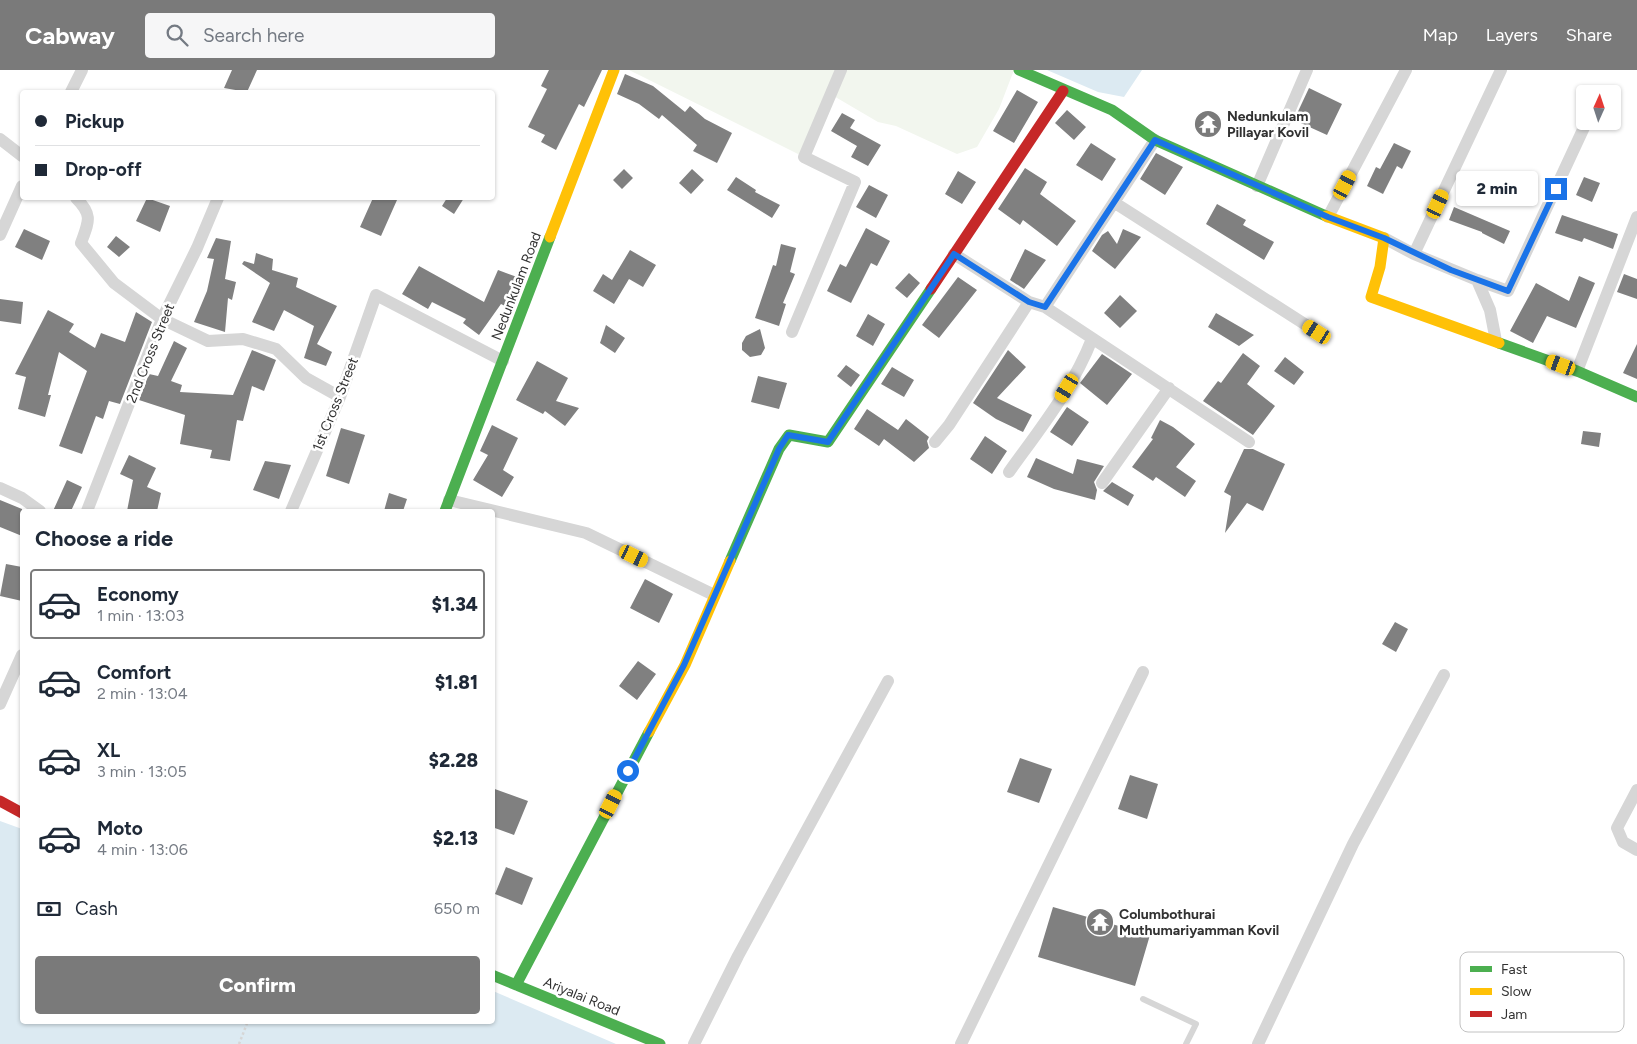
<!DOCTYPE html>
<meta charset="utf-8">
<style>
:root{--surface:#fff;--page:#f6f6f7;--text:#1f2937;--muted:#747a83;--line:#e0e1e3;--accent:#7a7a7a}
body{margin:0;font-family:Figtree,sans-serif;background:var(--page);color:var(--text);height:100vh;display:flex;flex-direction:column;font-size:19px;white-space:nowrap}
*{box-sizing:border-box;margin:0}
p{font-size:16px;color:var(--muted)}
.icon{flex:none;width:28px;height:28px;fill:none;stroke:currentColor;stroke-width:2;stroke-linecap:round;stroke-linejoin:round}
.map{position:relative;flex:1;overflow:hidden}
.sheet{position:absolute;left:20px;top:439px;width:475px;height:515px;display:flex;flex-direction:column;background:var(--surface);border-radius:5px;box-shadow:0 1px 4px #0004}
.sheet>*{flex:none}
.banner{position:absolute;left:20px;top:20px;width:475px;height:110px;border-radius:5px;box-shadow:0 1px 4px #0004;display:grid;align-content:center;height:110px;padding:0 15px;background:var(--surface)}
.needle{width:32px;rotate:3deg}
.fabs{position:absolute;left:1576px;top:15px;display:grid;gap:10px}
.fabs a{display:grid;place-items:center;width:45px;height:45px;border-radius:5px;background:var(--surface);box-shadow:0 1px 4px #0004;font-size:25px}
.end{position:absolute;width:22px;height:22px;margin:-11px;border:6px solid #1a73e8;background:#fff;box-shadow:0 0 0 2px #fff}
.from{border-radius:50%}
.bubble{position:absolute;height:35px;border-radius:5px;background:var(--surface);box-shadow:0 1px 4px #0004;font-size:16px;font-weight:800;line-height:35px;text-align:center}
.car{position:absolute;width:15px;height:30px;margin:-15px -8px;border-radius:6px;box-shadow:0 0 4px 1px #0007;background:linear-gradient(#f5c518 24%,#345 0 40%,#f5c518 0 76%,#345 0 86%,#f5c518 0)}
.banner b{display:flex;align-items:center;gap:18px;height:48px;font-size:19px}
.banner b+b{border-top:1px solid var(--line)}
.banner i{width:12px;height:12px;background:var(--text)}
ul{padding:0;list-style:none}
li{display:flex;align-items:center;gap:15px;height:70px;margin:0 10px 8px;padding:0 5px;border:2px solid transparent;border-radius:5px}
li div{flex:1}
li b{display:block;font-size:19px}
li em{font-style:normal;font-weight:800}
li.active{border-color:var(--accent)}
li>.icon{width:45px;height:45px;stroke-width:1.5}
h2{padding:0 15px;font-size:22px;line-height:60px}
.pay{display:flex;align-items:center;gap:12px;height:55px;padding:0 15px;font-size:19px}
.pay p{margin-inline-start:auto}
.cta{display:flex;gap:10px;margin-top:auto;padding:10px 15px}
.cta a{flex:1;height:58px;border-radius:5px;background:var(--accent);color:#fff;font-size:20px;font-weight:800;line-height:58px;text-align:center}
header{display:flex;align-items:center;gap:30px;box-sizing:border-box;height:70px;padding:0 25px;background:var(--accent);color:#fff}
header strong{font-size:24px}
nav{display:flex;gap:28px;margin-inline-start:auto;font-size:18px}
.search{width:350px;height:45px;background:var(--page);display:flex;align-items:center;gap:12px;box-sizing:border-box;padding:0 18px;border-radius:5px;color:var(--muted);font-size:19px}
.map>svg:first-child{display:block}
.green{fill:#f2f6ee}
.water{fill:#dceaf2}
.building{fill:#808080}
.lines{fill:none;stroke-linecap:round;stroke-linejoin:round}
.path{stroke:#d6d6d6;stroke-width:2.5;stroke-dasharray:2.5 2.5;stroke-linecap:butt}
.lane{stroke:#d6d6d6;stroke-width:6}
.street{stroke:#d6d6d6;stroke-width:12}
.fast{stroke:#4caf50;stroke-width:11}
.slow{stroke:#ffc107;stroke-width:11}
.jam{stroke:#c62828;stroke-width:11}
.route{stroke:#1a73e8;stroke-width:6}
.labels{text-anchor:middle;stroke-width:5;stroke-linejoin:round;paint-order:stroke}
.poi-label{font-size:14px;font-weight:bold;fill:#323232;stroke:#fff;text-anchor:start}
.street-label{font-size:14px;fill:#323232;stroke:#fff}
.key{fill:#fff;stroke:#c2c2c2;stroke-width:1}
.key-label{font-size:14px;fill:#323232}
</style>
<header>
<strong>Cabway</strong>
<div class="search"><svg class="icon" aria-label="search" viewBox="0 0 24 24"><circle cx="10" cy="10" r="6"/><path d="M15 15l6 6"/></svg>Search here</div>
<nav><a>Map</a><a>Layers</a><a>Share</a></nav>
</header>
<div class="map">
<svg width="1637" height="974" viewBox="0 0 1637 974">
<rect width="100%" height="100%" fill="#fff"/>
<path class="green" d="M 629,0 L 1014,0 L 999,39 L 977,77 L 957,84 L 896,56 L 878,52 L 832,25 L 804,87 Z"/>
<path class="water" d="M 1047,0 L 1142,0 L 1124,27 L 1098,22 Z
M 0,751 L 22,759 L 22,951 L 492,951 L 493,921 L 616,974 L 0,974 Z"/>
<path class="building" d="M 232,0 L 257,0 L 247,22 L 224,18 Z
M 549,0 L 602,0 L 584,37 L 579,34 L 556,80 L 541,72 L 545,65 L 528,57 L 547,19 L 541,16 Z
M 625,4 L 653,16 L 685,42 L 690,36 L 705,49 L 732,63 L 717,93 L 693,81 L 697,75 L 662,45 L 659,49 L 639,34 L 617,24 Z
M 1309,18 L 1342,34 L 1327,65 L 1294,50 Z
M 1017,20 L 1038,32 L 1014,73 L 993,61 Z
M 1067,40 L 1086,57 L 1074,70 L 1055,53 Z
M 842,43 L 855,50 L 850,58 L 881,75 L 868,96 L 851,87 L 857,76 L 831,61 Z
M 1091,73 L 1116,89 L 1102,111 L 1076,95 Z
M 1394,73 L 1411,81 L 1402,99 L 1397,96 L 1383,124 L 1367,116 L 1376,97 L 1380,99 Z
M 1156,83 L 1183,97 L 1165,125 L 1140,109 Z
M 1025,98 L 1047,112 L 1040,124 L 1076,151 L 1057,176 L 1023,150 L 1020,155 L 998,139 Z
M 624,99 L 633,108 L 622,119 L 613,110 Z
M 692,99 L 704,110 L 691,124 L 679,113 Z
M 958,101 L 976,112 L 962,134 L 945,124 Z
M 736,107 L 756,120 L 755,122 L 780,135 L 772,148 L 727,120 Z
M 1584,107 L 1600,113 L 1592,132 L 1576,125 Z
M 869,115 L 888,125 L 876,148 L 856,137 Z
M 147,128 L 170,136 L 160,162 L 136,151 Z
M 373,128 L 391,128 L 397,130 L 381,166 L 360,157 Z
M 447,128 L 464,128 L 454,144 L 442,136 Z
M 1217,134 L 1246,150 L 1243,155 L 1274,172 L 1264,190 L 1206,154 Z
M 1454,137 L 1510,161 L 1504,174 L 1482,163 L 1482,162 L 1449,150 Z
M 1562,145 L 1618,164 L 1613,179 L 1584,168 L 1582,172 L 1555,163 Z
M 866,158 L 890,171 L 877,196 L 871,193 L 851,233 L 827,221 L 840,194 L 846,197 Z
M 24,159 L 50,171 L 42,190 L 15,177 Z
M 1123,159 L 1141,167 L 1115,199 L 1092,181 L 1102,165 L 1108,161 L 1117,174 Z
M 116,166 L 130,177 L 119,187 L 107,177 Z
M 216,168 L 231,171 L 225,209 L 236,212 L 232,230 L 228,228 L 225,262 L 194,252 L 207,221 L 214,189 L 207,188 Z
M 781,174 L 796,178 L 790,202 L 795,204 L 783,233 L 786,234 L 779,256 L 755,248 L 773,195 L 776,196 Z
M 1025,179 L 1046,190 L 1024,219 L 1010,210 Z
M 630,180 L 656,195 L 643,217 L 629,209 L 614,234 L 593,221 L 603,204 L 612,210 Z
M 256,183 L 273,189 L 272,200 L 298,208 L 296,217 L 337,236 L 317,274 L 332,282 L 326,296 L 304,288 L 314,256 L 284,240 L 274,261 L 252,252 L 270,213 L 242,194 L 244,191 L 254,194 Z
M 419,196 L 484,232 L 498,200 L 517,207 L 505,236 L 501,234 L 479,265 L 463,253 L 466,249 L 432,232 L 428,239 L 402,224 Z
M 909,203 L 920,213 L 907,228 L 895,218 Z
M 1624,204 L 1637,209 L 1637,229 L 1617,222 Z
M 1579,206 L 1595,213 L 1576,258 L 1547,246 L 1533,273 L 1510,261 L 1536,213 L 1569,231 Z
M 958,207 L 977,220 L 939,268 L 922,255 Z
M 1120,225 L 1137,241 L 1120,258 L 1104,243 Z
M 0,229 L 23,232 L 21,254 L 0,251 Z
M 48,240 L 74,254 L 69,262 L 95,278 L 101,263 L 125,272 L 136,242 L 152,252 L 120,334 L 109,331 L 103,349 L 96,346 L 82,384 L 59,376 L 87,301 L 59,282 L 48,325 L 51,325 L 45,347 L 18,339 L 26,307 L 15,304 Z
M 1216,243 L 1254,265 L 1239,276 L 1208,257 Z
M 868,244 L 885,254 L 873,276 L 856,266 Z
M 606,255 L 625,268 L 615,283 L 600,273 Z
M 760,259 L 765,278 L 761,285 L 750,287 L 742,280 L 742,273 L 746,266 Z
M 174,271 L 187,278 L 171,311 L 182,315 L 180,322 L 233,325 L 252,280 L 276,290 L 264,321 L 252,316 L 243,351 L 237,350 L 230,391 L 210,388 L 212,380 L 180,374 L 185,345 L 139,330 L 149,304 L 158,306 Z
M 1637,274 L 1637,309 L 1623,303 Z
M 1008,280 L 1026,297 L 997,328 L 1032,345 L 1023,362 L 996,349 L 973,333 Z
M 1243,283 L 1260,296 L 1247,314 L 1275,336 L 1253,365 L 1203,331 L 1218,311 L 1221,313 Z
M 1102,284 L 1132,304 L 1107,335 L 1080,313 Z
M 1285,287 L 1304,302 L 1294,315 L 1274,301 Z
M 537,291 L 568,308 L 556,331 L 579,338 L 565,356 L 545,341 L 543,344 L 516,330 Z
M 846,295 L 860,305 L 851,317 L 837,306 Z
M 892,297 L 914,310 L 904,327 L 881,314 Z
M 758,306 L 787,313 L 779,339 L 751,332 Z
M 1067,337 L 1089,352 L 1072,376 L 1050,362 Z
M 867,339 L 898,360 L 906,349 L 929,367 L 927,371 L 929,378 L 914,392 L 884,369 L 879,376 L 854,359 Z
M 1160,350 L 1173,357 L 1195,374 L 1176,397 L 1196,411 L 1185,427 L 1156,407 L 1153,411 L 1132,397 L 1153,369 L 1151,368 Z
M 492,355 L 518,368 L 503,400 L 514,407 L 502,427 L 473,410 L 488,385 L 480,381 Z
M 341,358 L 365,365 L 349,414 L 326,406 Z
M 1583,361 L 1601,363 L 1599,377 L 1581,374 Z
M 985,366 L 1007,381 L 992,404 L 970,389 Z
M 1244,379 L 1253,379 L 1285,394 L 1263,441 L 1247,433 L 1225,463 L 1231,426 L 1224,422 Z
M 129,385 L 156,398 L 147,417 L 161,423 L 157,441 L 127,441 L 133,410 L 120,404 Z
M 1036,388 L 1073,404 L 1077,389 L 1104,396 L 1094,412 L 1097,420 L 1095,430 L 1054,419 L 1027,407 Z
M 265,391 L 291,395 L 279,429 L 253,420 Z
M 67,410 L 82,417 L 71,441 L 53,441 Z
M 1112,412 L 1134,425 L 1128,436 L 1103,421 Z
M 389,423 L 407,429 L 403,441 L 384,441 Z
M 0,430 L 22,439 L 22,466 L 0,457 Z
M 6,494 L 22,497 L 22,531 L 0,526 Z
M 645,509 L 673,524 L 659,553 L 630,538 Z
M 1395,552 L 1408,559 L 1396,582 L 1382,574 Z
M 638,591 L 656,604 L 637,630 L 619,616 Z
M 1020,688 L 1052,699 L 1039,733 L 1007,722 Z
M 1130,705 L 1158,714 L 1147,749 L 1118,739 Z
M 492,718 L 528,731 L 514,765 L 492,757 Z
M 506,797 L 533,808 L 522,835 L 495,824 Z
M 1053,837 L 1150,865 L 1135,916 L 1038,887 Z"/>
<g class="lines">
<path class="path" d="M 239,974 L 248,951"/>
<path class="lane" d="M 1143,929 L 1196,954 L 1186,974"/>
<path class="street" d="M 71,22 L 82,0
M 0,69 L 22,86
M 1257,116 L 1307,0
M 76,128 C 93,145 89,151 81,173 L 114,213 L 162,249 L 208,271 L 243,269 L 276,279 L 306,308 L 340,327
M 1115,133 L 1317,262
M 1328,147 L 1406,0
M 0,165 L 22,116
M 1384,168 L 1414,184 L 1501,0
M 954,184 L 1029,232 L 1045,237 L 1155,70
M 1414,184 L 1477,210 L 1490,240 L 1496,271
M 1477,210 L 1508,221 L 1587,51
M 1045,237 L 1249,372
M 792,262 L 855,112 L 804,87 L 841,0
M 1577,301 L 1637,147
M 935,372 L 949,355 L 1029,232
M 1009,402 C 1039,360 1073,318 1092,269
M 1102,413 L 1169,318
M 0,418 L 22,428 L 40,441
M 449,430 L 586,463 L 714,525
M 87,441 L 162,249 L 197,178 L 218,128
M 291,441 L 340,327 L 376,225 L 503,291
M 0,634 L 22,585
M 1637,720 L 1617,758 L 1623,772 L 1637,780
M 694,974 L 738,886 L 888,611
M 961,974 L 1143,602
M 1258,974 L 1353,774 L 1444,605"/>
<path class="fast" d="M 1019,0 L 1112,40 L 1155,70 L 1326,146
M 1499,273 L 1577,301 L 1637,327
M 445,441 L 550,167
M 730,491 L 779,379 L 789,365 L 828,372 L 931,219
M 492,905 L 660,974
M 516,915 L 649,662"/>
<path class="slow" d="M 1326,146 L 1384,168 L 1380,197 L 1371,227 L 1499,273
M 550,167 L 614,0
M 649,662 L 685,595 L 730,491"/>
<path class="jam" d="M 931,219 L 1063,21
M 0,731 L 22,743"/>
</g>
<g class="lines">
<path class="route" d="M 628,701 L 684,595 L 779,379 L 788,365 L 828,372 L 954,184 L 1029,232 L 1045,237 L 1155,70 L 1328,147 L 1384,168 L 1451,200 L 1508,221 L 1556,119"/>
</g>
<defs>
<symbol id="temple-disc" viewBox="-11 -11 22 22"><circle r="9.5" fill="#7a7a7a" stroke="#fff"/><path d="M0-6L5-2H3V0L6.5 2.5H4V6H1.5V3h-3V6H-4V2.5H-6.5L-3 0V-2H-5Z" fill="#fff"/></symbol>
</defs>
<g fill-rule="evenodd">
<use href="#temple-disc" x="1192" y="38" width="32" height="32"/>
<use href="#temple-disc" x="1084" y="836" width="32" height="32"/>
</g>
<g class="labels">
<g class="poi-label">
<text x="1227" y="51">Nedunkulam<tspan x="1227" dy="16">Pillayar Kovil</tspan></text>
<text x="1119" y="849">Columbothurai<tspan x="1119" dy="16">Muthumariyamman Kovil</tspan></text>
</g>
<g class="street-label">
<text transform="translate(516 216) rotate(-69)" y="5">Nedunkulam Road</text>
<text transform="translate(150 283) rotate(-68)" y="5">2nd Cross Street</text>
<text transform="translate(335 334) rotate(-68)" y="5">1st Cross Street</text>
<text transform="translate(582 926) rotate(22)" y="5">Ariyalai Road</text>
</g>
</g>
<rect x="1460" y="882" width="164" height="80" rx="8" class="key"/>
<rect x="1470" y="896" width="22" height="6" fill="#4caf50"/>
<rect x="1470" y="918" width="22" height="7" fill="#ffc107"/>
<rect x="1470" y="941" width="22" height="6" fill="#c62828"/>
<g class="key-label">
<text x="1501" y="904">Fast</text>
<text x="1501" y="926">Slow</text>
<text x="1501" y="949">Jam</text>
</g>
</svg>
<div class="fabs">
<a><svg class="needle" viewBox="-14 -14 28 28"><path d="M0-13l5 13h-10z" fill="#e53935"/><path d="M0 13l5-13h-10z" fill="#747a83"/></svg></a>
</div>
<i class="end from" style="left:628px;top:701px"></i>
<i class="end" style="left:1556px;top:119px"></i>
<div class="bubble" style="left:1456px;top:101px;width:82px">2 min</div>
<i class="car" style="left:1345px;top:115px;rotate:28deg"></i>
<i class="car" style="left:1438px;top:134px;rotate:25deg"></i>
<i class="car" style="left:1317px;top:262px;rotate:303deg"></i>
<i class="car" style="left:1561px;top:295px;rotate:290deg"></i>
<i class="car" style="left:1067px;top:318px;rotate:211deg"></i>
<i class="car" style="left:634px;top:486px;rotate:116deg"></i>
<i class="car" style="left:611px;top:734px;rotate:27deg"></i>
<div class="banner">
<b><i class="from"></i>Pickup</b>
<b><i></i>Drop-off</b>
</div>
<section class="sheet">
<h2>Choose a ride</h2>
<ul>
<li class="active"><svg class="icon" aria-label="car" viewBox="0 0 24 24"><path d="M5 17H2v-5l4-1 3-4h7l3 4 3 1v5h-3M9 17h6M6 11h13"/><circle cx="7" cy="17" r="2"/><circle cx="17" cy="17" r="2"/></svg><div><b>Economy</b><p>1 min · 13:03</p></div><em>$1.34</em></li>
<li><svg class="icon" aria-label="car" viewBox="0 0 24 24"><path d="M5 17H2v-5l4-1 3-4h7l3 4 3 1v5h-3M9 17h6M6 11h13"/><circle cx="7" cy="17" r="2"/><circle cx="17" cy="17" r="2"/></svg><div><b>Comfort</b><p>2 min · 13:04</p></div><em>$1.81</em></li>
<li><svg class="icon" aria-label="car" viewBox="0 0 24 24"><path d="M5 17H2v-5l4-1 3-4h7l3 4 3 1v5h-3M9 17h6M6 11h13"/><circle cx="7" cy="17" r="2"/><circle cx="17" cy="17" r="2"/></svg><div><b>XL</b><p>3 min · 13:05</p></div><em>$2.28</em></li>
<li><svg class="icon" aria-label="car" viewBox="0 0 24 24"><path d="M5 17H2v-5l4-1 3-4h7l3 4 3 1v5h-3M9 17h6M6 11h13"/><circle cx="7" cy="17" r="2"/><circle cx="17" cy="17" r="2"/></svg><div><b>Moto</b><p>4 min · 13:06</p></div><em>$2.13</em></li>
</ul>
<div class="pay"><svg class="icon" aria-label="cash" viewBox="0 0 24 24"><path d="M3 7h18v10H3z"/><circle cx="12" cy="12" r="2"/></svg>Cash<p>650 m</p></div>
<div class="cta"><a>Confirm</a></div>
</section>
</div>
